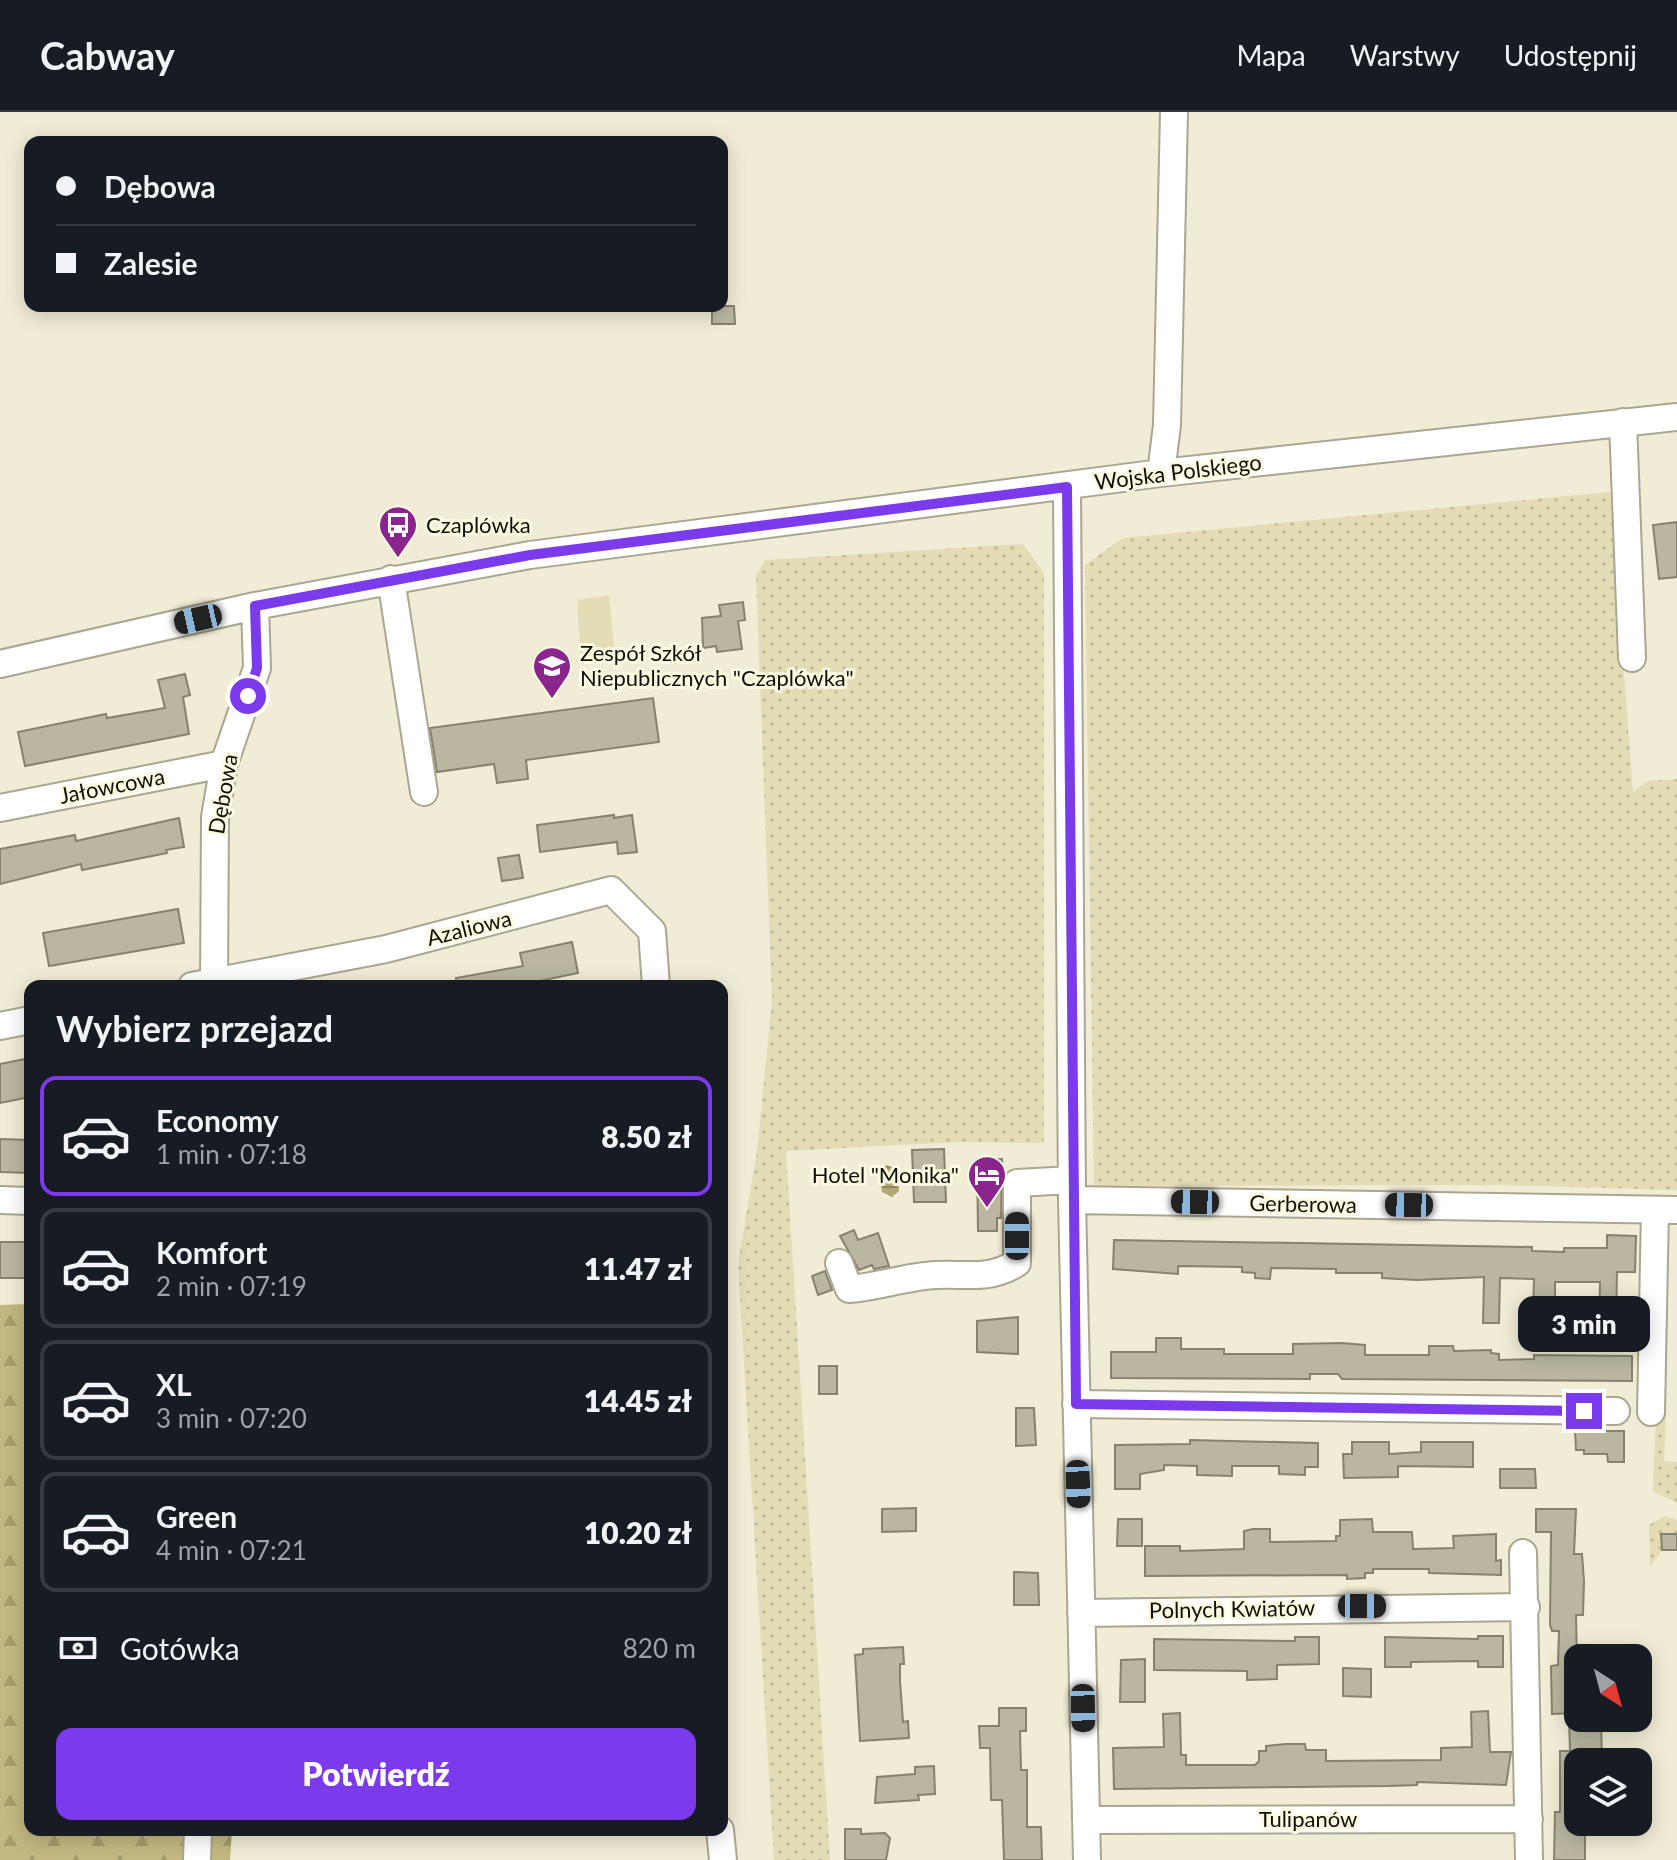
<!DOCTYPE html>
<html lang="pl">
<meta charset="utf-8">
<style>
:root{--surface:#171b24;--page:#242831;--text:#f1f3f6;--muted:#9ea1a6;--line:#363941;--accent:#7c3aed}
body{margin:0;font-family:Lato,sans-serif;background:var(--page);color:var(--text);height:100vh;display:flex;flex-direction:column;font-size:30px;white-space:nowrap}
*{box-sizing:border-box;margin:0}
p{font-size:26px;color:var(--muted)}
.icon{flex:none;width:44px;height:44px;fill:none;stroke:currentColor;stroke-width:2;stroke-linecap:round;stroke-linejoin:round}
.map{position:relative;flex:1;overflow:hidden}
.details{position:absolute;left:24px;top:868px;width:704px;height:856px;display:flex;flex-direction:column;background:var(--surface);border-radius:16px;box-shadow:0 4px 20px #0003}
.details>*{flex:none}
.guide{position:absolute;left:24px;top:24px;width:704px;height:176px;border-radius:16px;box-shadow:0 4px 20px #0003;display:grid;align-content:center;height:176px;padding:0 32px;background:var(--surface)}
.needle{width:52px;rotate:144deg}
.buttons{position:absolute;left:1564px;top:1532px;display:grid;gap:16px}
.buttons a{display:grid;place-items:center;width:88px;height:88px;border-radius:16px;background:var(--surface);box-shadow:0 4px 20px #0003;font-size:40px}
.end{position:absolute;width:36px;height:36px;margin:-18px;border:10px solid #7c3aed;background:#fff;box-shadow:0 0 0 4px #fff}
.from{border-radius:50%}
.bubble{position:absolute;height:56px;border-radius:16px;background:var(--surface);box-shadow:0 4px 20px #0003;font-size:26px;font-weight:800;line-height:56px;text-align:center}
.car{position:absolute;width:24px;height:48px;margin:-24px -12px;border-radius:10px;box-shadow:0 0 6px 2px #0007;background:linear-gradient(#222 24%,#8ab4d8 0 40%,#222 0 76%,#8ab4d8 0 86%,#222 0)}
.guide b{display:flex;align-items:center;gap:28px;height:76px;font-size:30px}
.guide b+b{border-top:2px solid var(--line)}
.guide i{width:20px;height:20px;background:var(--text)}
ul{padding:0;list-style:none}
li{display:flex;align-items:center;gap:24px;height:120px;margin:0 16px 12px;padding:0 16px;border:4px solid var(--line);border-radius:16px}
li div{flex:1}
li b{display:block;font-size:30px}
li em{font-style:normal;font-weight:800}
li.on{border-color:var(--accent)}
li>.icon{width:72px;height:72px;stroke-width:1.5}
h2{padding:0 32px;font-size:36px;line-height:96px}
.pay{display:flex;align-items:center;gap:20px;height:88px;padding:0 32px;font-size:30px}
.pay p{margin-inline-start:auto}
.cta{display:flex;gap:16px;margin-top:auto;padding:16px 32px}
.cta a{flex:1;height:92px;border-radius:16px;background:var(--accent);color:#fff;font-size:32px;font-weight:800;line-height:92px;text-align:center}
header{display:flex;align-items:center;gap:48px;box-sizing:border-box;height:112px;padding:0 40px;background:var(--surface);border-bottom:2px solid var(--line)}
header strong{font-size:38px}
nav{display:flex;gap:44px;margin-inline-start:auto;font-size:28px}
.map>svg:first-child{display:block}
.grass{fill:url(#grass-dots)}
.forest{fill:url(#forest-firs)}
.pitch{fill:#e4dcb5}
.water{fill:url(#water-rules)}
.building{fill:#bab6a0;stroke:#86826d;stroke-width:2}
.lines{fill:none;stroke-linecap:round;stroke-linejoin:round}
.minor-casing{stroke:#aaa690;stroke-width:30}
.minor{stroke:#fff;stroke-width:26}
.route{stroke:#7c3aed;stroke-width:10}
.labels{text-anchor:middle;stroke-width:6;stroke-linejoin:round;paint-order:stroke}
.street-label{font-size:22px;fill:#111008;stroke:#fefae2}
.poi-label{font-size:22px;fill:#111008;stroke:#fefae2;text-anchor:start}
</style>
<header>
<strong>Cabway</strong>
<nav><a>Mapa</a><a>Warstwy</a><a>Udostępnij</a></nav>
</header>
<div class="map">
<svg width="1677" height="1748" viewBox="0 0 1677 1748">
<defs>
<pattern id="grass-dots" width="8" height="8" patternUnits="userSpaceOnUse" patternTransform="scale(2)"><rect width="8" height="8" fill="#e4dcb5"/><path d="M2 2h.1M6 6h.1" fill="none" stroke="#c3bc9a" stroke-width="1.8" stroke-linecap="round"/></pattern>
<pattern id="forest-firs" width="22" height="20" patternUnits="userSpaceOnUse" patternTransform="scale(2)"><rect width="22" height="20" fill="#c3b881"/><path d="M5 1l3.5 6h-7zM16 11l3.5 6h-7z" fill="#a69d6e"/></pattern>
<pattern id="water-rules" width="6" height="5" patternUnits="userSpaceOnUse" patternTransform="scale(2)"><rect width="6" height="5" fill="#b3a872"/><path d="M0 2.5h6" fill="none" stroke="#90875c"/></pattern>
</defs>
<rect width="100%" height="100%" fill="#f1ecd5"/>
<path class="grass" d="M 1610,380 L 1633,680 L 1648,669 L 1677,667 L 1677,1078 L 1500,1073 L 1094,1074 L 1085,453 L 1123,426 Z
M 1023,432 L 1044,461 L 1044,1031 L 958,1030 L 786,1039 L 830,1748 L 774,1748 L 738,1151 L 757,1040 L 772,888 L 756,464 L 765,448 Z
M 1656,1302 L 1666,1302 L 1664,1349 L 1677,1350 L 1677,1391 L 1653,1379 Z
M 1665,1404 L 1677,1408 L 1677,1438 L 1662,1438 L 1650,1455 L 1649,1413 Z"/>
<path class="forest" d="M 30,1192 L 30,1718 L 232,1718 L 230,1748 L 0,1748 L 0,1193 Z"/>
<path class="pitch" d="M 609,483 L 615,548 L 581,552 L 577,488 Z"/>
<path class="water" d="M 886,1053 L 897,1057 L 899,1079 L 892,1085 L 882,1080 L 880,1059 Z"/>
<path class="building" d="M 712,194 L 734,194 L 735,212 L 712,212 Z
M 1677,410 L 1677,465 L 1659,467 L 1653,413 Z
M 743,490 L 745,508 L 738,509 L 742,537 L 717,540 L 716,534 L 703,536 L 702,506 L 721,504 L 719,493 Z
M 185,562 L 190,583 L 183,585 L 189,622 L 25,654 L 18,620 L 106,602 L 107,606 L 165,596 L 158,568 Z
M 653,586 L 659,630 L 526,648 L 528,667 L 497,671 L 494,652 L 437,660 L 430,616 Z
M 614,703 L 614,706 L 632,703 L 637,740 L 618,742 L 617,730 L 540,740 L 537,713 Z
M 179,706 L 184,735 L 166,738 L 167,741 L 82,758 L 81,752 L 0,772 L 0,737 L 75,723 L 76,729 Z
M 519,743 L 523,766 L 502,769 L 498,746 Z
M 178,797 L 184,831 L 49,854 L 43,821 Z
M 572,830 L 578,861 L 516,874 L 456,874 L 456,866 L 523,854 L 520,841 Z
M 30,946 L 30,985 L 0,991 L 0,952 Z
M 0,1027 L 30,1028 L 30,1061 L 0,1060 Z
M 944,1037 L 946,1090 L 914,1090 L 912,1038 Z
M 977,1047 L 1002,1047 L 1001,1106 L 997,1106 L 997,1119 L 978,1119 Z
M 854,1118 L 858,1128 L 878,1121 L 889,1154 L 874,1157 L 872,1153 L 859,1158 L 840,1124 Z
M 1607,1123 L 1636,1124 L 1635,1160 L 1617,1160 L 1616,1213 L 1599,1212 L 1600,1170 L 1555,1170 L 1555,1200 L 1533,1200 L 1534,1167 L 1500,1166 L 1499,1211 L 1483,1211 L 1484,1165 L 1417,1168 L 1382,1166 L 1382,1161 L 1336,1161 L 1336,1157 L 1271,1156 L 1270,1167 L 1255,1166 L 1255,1161 L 1242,1160 L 1242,1155 L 1178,1154 L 1178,1162 L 1113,1157 L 1114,1128 L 1532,1135 L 1532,1139 L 1564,1140 L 1564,1136 L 1607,1136 Z
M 0,1130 L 30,1130 L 30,1166 L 0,1166 Z
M 825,1159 L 832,1178 L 818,1183 L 812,1164 Z
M 1018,1205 L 1018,1242 L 977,1240 L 977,1209 Z
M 1156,1226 L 1181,1226 L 1181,1237 L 1224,1237 L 1224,1242 L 1293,1242 L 1293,1232 L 1341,1231 L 1365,1233 L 1365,1243 L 1429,1243 L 1429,1234 L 1453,1234 L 1454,1239 L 1491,1238 L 1491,1241 L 1499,1242 L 1499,1248 L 1534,1247 L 1534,1243 L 1632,1244 L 1632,1269 L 1342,1267 L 1338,1262 L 1310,1262 L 1310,1267 L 1111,1266 L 1111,1240 L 1156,1240 Z
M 819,1254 L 837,1254 L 837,1282 L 819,1282 Z
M 1016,1296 L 1034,1296 L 1036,1333 L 1016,1334 Z
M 1575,1319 L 1624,1319 L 1624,1350 L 1608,1350 L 1607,1342 L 1584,1342 L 1584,1338 L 1576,1338 Z
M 1190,1328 L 1318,1331 L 1318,1355 L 1305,1355 L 1305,1363 L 1279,1362 L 1279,1354 L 1232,1354 L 1232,1364 L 1197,1363 L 1197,1354 L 1164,1353 L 1164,1358 L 1140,1362 L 1140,1377 L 1115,1377 L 1115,1333 L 1190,1332 Z
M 1352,1330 L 1389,1330 L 1389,1342 L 1421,1340 L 1421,1330 L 1473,1330 L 1473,1355 L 1398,1354 L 1398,1365 L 1344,1366 L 1343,1342 L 1352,1342 Z
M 1500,1357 L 1535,1357 L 1536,1376 L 1500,1376 Z
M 916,1396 L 916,1419 L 882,1420 L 882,1397 Z
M 1536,1397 L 1576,1397 L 1574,1442 L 1582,1442 L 1584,1469 L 1583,1503 L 1576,1503 L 1578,1601 L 1552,1602 L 1551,1554 L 1558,1553 L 1559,1519 L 1552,1519 L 1550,1513 L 1551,1420 L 1536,1420 Z
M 1118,1407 L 1142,1407 L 1142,1434 L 1117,1434 Z
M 1372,1407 L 1373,1420 L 1412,1420 L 1413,1437 L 1454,1436 L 1453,1424 L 1496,1422 L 1496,1449 L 1501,1448 L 1501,1463 L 1429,1461 L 1429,1457 L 1373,1457 L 1373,1461 L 1365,1461 L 1365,1466 L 1347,1467 L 1347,1463 L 1145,1464 L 1145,1434 L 1180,1434 L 1180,1439 L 1244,1437 L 1244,1419 L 1253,1417 L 1270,1417 L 1270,1430 L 1336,1429 L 1336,1424 L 1340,1424 L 1340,1408 Z
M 1661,1422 L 1677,1422 L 1677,1438 L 1662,1438 Z
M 1014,1460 L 1038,1461 L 1039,1493 L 1014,1493 Z
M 1478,1524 L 1503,1524 L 1503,1555 L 1478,1555 L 1478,1549 L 1411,1550 L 1411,1555 L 1385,1555 L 1385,1525 L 1478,1527 Z
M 1295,1525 L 1319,1525 L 1319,1552 L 1277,1553 L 1277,1567 L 1247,1568 L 1247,1559 L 1154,1558 L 1154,1527 L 1295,1529 Z
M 903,1535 L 904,1552 L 900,1552 L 900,1569 L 903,1610 L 908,1609 L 909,1626 L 860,1629 L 855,1543 L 863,1542 L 863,1537 Z
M 1145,1547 L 1145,1590 L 1120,1590 L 1121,1548 Z
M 1343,1556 L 1371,1557 L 1371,1585 L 1343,1584 Z
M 999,1596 L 1026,1596 L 1026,1619 L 1020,1619 L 1021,1658 L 1027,1658 L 1027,1715 L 1041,1715 L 1042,1748 L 1004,1748 L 1002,1688 L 991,1688 L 990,1636 L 980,1636 L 979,1614 L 999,1614 Z
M 1488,1599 L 1490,1640 L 1511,1640 L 1506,1673 L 1417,1670 L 1417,1673 L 1388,1674 L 1114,1677 L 1113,1636 L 1164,1635 L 1163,1602 L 1180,1601 L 1181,1643 L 1186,1643 L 1186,1653 L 1255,1653 L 1259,1649 L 1259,1639 L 1266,1639 L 1266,1634 L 1286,1632 L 1305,1632 L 1306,1638 L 1326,1638 L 1326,1649 L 1441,1648 L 1441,1636 L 1472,1635 L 1471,1600 Z
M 1569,1606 L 1601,1606 L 1602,1650 L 1578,1650 L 1578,1710 L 1585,1710 L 1585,1748 L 1554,1748 L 1555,1700 L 1560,1700 L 1560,1639 L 1570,1639 Z
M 934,1654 L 935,1682 L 918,1683 L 919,1688 L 875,1691 L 877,1665 L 915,1662 L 915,1655 Z
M 845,1717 L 861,1717 L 861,1722 L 885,1721 L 890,1726 L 886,1748 L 845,1748 Z"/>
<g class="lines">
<defs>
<path id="minor" d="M 1623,310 L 1632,546
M 1161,361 L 1167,313 L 1174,0
M 1067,375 L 1072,1088 L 1087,1748
M 391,467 L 424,680
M 0,552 L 255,494 L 530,443 L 1161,361 L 1677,305
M 0,696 L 224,652
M 192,874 L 386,837 L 611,778 L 652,819 L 656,874
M 214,874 L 215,705 L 224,652 L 257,556 L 255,494
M 0,914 L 30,908
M 0,1088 L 30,1089
M 1072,1088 L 1677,1098
M 839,1151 L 849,1177 C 875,1175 899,1167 925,1164 C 960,1159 985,1171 1017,1151 L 1017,1071 L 1072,1068
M 1076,1292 L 1616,1299
M 1651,1300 L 1655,1098
M 1523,1441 L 1529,1748
M 1081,1501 L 1526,1495
M 1087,1708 L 1529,1707
M 720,1718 L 723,1748
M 197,1748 L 198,1718"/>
</defs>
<use href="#minor" class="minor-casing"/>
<use href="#minor" class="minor"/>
</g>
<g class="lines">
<path class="route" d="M 248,584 L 257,556 L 255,494 L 530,443 L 1067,375 L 1076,1292 L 1584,1299"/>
</g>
<defs>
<symbol id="bus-pin" viewBox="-11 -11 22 30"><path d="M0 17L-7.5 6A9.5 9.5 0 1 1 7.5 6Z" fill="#89258c" stroke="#fefae2"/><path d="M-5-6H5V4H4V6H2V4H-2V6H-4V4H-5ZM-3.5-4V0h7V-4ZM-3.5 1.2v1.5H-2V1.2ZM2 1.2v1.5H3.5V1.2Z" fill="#fff"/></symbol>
<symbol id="university-pin" viewBox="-11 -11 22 30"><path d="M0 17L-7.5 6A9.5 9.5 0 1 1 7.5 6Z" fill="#89258c" stroke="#fefae2"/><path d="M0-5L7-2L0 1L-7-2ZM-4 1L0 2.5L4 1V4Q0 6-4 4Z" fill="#fff"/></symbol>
<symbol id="hotel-pin" viewBox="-11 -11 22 30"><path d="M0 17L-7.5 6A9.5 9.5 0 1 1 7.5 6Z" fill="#89258c" stroke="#fefae2"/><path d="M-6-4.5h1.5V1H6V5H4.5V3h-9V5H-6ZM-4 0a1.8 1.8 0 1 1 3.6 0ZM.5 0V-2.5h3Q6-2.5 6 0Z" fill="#fff"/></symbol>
</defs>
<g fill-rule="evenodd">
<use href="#bus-pin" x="376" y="391" width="44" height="60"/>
<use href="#university-pin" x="530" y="532" width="44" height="60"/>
<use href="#hotel-pin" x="965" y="1041" width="44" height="60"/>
</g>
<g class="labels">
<g class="street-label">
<text transform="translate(1178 360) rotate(-7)" y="8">Wojska Polskiego</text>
<text transform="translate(112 674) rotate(-11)" y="8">Jałowcowa</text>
<text transform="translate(223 682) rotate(-80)" y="8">Dębowa</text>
<text transform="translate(469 816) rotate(-14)" y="8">Azaliowa</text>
<text transform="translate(1303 1092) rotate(1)" y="8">Gerberowa</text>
<text transform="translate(1232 1497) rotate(-1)" y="8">Polnych Kwiatów</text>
<text x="1308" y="1715">Tulipanów</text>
</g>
<g class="poi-label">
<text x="426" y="421">Czaplówka</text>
<text x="580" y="549">Zespół Szkół<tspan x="580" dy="25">Niepublicznych "Czaplówka"</tspan></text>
<text x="959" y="1071" text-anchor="end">Hotel "Monika"</text>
</g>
</g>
</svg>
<div class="buttons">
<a><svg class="needle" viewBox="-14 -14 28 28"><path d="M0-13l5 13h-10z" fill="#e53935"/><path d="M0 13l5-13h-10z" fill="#9ea1a6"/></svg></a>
<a><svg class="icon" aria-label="layers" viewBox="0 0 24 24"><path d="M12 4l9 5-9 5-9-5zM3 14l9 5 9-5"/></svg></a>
</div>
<i class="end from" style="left:248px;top:584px"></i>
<i class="end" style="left:1584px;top:1299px"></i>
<div class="bubble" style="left:1518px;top:1184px;width:132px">3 min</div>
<i class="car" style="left:198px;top:507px;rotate:257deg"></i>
<i class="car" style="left:1195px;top:1090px;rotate:271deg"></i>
<i class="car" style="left:1409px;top:1093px;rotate:271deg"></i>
<i class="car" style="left:1017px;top:1124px;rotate:0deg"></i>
<i class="car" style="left:1078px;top:1372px;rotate:178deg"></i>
<i class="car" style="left:1362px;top:1494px;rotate:90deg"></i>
<i class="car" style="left:1083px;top:1596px;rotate:179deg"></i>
<div class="guide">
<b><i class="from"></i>Dębowa</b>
<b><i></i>Zalesie</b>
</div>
<section class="details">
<h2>Wybierz przejazd</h2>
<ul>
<li class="on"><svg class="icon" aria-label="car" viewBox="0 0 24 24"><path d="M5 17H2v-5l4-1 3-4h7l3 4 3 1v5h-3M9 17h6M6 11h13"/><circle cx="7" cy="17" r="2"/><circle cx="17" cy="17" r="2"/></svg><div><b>Economy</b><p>1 min · 07:18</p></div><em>8.50 zł</em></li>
<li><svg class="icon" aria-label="car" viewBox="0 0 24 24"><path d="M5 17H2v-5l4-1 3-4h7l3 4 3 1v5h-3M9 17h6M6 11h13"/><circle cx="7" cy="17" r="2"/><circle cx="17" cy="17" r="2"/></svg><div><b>Komfort</b><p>2 min · 07:19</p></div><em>11.47 zł</em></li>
<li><svg class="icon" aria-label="car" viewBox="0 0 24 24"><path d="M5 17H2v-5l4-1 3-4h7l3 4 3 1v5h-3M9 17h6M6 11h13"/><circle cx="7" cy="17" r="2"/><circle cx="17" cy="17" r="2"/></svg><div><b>XL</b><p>3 min · 07:20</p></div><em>14.45 zł</em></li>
<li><svg class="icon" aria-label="car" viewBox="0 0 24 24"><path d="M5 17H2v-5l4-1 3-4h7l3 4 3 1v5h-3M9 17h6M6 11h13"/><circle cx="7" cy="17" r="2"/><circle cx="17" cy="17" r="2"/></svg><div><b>Green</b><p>4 min · 07:21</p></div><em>10.20 zł</em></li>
</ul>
<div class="pay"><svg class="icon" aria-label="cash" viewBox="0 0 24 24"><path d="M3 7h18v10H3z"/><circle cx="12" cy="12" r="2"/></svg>Gotówka<p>820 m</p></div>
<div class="cta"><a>Potwierdź</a></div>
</section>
</div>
